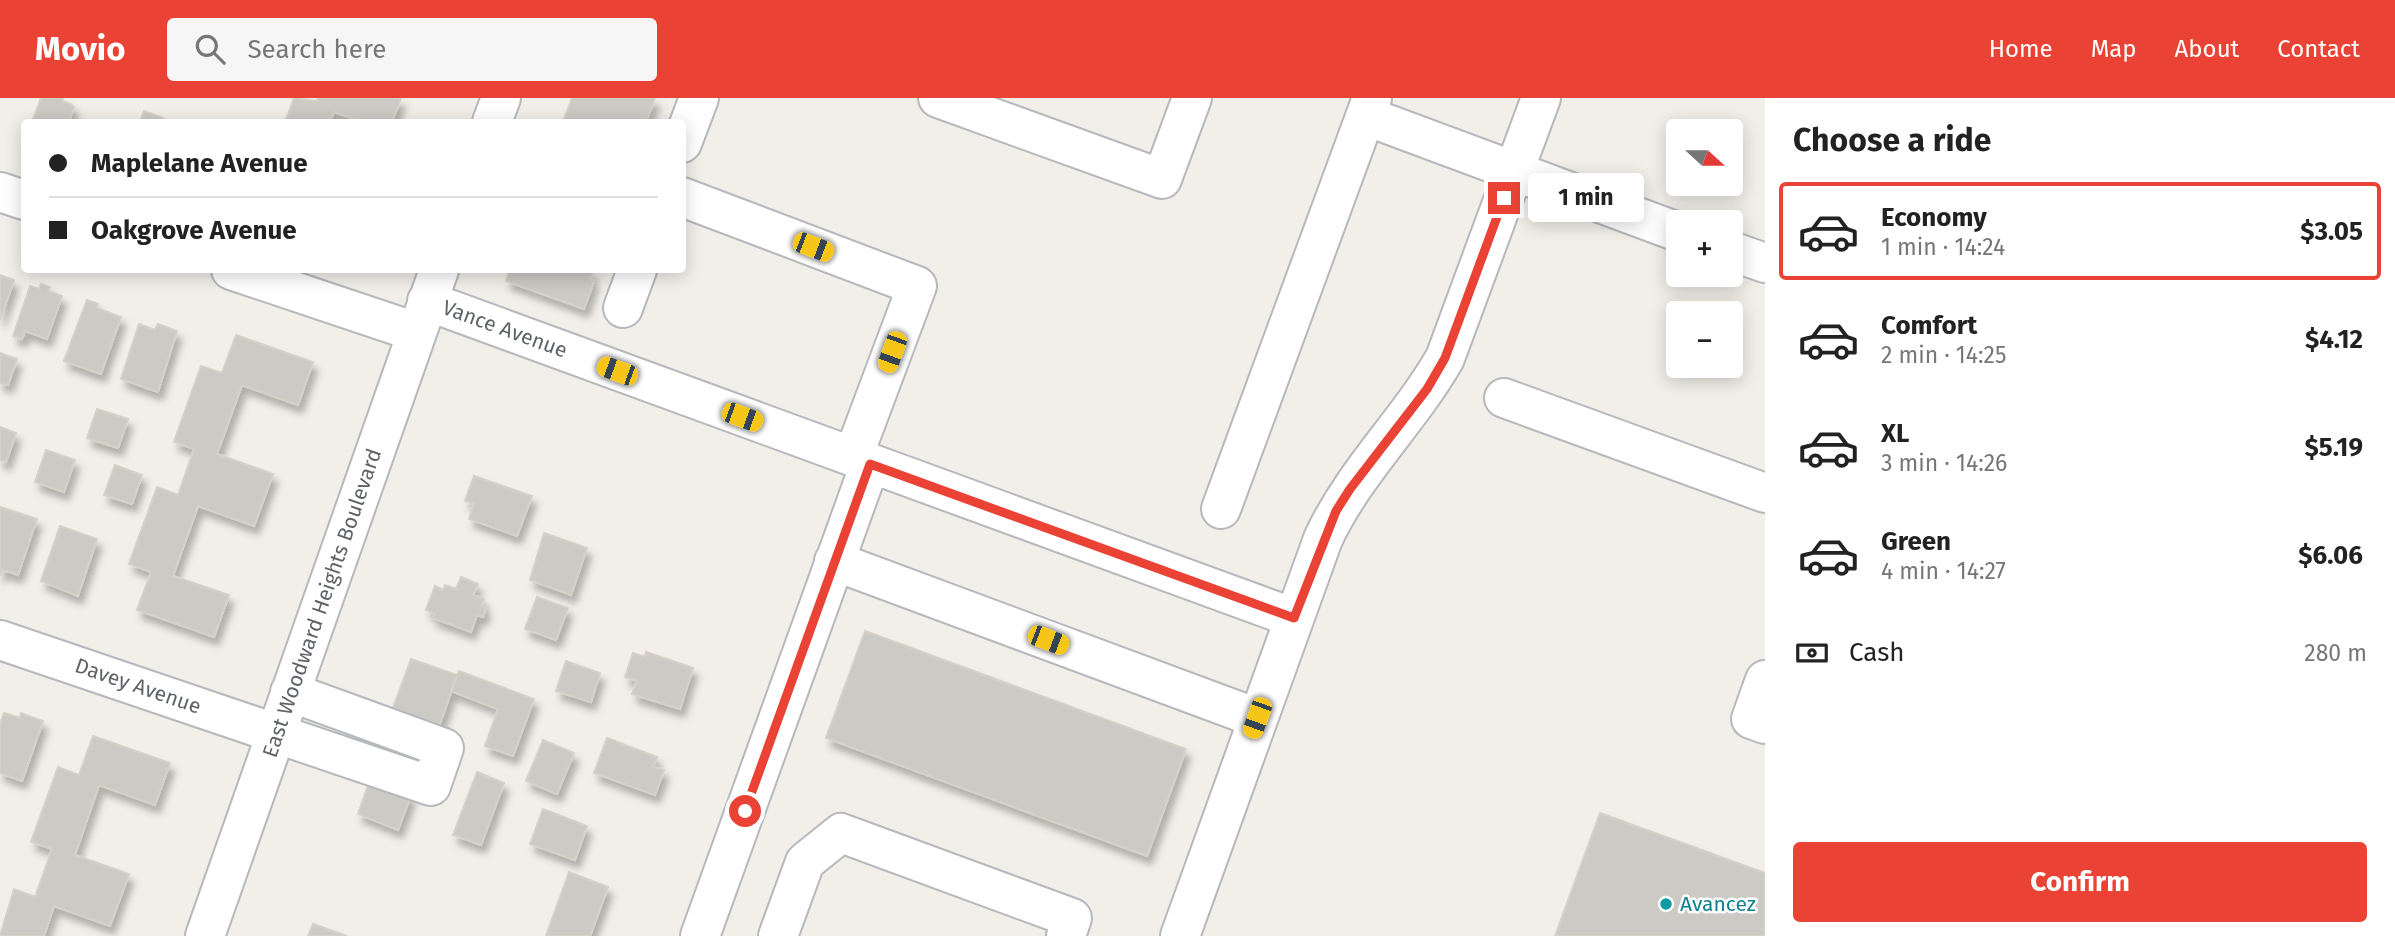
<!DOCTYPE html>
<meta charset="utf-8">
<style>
:root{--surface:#fff;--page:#f6f6f6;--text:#222;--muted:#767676;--line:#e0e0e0;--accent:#ea4335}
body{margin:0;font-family:"Fira Sans",sans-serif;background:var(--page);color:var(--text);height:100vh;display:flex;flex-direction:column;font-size:26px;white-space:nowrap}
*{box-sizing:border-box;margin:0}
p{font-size:23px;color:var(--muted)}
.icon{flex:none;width:38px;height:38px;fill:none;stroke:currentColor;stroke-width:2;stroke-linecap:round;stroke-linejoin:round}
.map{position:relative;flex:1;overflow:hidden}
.drawer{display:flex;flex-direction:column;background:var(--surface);width:630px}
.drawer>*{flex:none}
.banner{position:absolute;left:21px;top:21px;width:665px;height:154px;border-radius:7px;box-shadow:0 4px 18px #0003;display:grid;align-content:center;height:154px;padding:0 28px;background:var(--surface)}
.needle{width:46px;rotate:111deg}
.buttons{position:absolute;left:1666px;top:21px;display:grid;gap:14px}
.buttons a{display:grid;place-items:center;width:77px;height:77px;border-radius:7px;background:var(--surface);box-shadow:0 4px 18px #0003;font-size:35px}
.end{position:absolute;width:32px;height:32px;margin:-16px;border:9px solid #ea4335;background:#fff;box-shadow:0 0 0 4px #fff}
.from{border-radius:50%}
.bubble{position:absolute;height:49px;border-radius:7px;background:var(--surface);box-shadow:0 4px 18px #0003;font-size:23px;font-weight:700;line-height:49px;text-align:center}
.car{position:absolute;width:21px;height:42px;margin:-21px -10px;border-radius:9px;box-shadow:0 0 5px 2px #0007;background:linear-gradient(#f5c518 24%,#345 0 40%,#f5c518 0 76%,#345 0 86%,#f5c518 0)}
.banner b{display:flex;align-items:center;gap:24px;height:66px;font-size:26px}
.banner b+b{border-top:2px solid var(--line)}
.banner i{width:18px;height:18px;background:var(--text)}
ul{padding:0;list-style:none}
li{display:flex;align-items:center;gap:21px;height:98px;margin:0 14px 10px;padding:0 14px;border:4px solid transparent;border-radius:7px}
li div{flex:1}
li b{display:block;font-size:26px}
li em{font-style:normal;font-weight:700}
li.active{border-color:var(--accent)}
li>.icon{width:63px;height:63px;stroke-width:1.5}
h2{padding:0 28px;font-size:32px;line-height:84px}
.pay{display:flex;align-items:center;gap:18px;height:77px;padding:0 28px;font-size:26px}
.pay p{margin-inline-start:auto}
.primary-button{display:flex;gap:14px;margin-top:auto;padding:14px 28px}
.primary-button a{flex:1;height:80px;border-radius:7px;background:var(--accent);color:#fff;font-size:28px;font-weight:700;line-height:80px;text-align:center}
header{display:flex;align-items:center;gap:42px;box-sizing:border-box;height:98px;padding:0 35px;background:var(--accent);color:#fff}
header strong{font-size:33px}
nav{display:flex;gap:38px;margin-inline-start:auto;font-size:24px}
.search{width:490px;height:63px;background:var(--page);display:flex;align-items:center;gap:18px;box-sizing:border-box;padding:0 24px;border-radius:7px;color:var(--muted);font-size:26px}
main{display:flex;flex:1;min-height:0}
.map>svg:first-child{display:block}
.building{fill:#cccac5;stroke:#d6d1c6;stroke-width:2;filter:url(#shadow)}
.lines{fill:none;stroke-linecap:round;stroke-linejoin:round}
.minor-casing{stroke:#b5b8bc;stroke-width:42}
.minor{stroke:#fff;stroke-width:38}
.route{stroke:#ea4335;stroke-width:9}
.culture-dot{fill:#0f9aa8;stroke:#fff;stroke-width:2.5}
.labels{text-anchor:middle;stroke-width:5;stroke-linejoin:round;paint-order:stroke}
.street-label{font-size:21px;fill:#5f6368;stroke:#fff}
.culture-label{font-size:21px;fill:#0d838f;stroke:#fff;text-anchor:start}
</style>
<header>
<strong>Movio</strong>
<div class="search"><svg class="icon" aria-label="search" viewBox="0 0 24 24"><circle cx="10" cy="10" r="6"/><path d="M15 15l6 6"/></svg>Search here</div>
<nav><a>Home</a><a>Map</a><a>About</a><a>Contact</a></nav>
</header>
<main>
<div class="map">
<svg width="1765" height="838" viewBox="0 0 1765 838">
<defs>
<filter id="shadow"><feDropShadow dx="4.5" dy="8" stdDeviation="3.5" flood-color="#0004"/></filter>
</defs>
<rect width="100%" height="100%" fill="#f1efe8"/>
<path class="building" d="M 41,0 L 63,0 L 62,3 L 71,6 L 74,9 L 69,24 L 32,24 Z
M 294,0 L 317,3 L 318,0 L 401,0 L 392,24 L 364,24 L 334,14 L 330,24 L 285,24 Z
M 572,0 L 655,0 L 646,24 L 563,24 Z
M 144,13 L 163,20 L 161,24 L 140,24 Z
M 510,172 L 593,172 L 590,181 L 594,183 L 584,211 L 506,183 Z
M 0,177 L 14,182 L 0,222 Z
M 41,186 L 50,189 L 48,193 L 62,198 L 47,241 L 25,233 L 22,241 L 13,238 L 30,188 L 39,191 Z
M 87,202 L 98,206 L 97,210 L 121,219 L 101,276 L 64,263 Z
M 139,226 L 155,232 L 158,226 L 177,233 L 158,294 L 121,281 Z
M 236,237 L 313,264 L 298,307 L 242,287 L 217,356 L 273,376 L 254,428 L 198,408 L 173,478 L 229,497 L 214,539 L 137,512 L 151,474 L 129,466 L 157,389 L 178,397 L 194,351 L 174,344 L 201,268 L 222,275 Z
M 0,255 L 17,261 L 8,287 L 0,285 Z
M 97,311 L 128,321 L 118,350 L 87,340 Z
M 0,329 L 16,335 L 6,364 L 0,362 Z
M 46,352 L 75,362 L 64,394 L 35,384 Z
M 115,367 L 142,377 L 132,406 L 104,397 Z
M 474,378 L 532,398 L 517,438 L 469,421 L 474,406 L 465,403 Z
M 0,409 L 37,421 L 18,477 L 3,472 L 0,477 Z
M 60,428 L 97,441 L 78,498 L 41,483 Z
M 544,435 L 587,450 L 571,497 L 530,482 Z
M 461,479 L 478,486 L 473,497 L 484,501 L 481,508 L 486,510 L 483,519 L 477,517 L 471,534 L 433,520 L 435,516 L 426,512 L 435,488 L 443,492 L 445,487 L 456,491 Z
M 537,499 L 568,510 L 556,542 L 525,531 Z
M 865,533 L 1186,651 L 1147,758 L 826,640 Z
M 646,554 L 693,570 L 680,611 L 632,596 L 637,583 L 625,579 L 633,555 L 645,559 Z
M 411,561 L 457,577 L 440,626 L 422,620 L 420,627 L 404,621 L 407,615 L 393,610 Z
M 566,563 L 600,575 L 591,604 L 556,593 Z
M 459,573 L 534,601 L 513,658 L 485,648 L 498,611 L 451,593 Z
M 4,615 L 20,620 L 21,615 L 43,623 L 22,683 L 0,675 L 0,626 Z
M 93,638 L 170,665 L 155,707 L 99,687 L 75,757 L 129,776 L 110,828 L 54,808 L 44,838 L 0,838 L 14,791 L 35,799 L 52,751 L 31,744 L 58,669 L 79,677 Z
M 607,640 L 657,659 L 653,669 L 664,672 L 655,697 L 594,675 Z
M 543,642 L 574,655 L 557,696 L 526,683 Z
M 477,674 L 504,685 L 481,747 L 453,737 Z
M 370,682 L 411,697 L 398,732 L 358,716 Z
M 543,711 L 587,728 L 575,762 L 530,746 Z
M 1600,715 L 1765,775 L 1765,838 L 1555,838 Z
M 569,774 L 608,789 L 590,838 L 546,838 Z
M 313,826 L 347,838 L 308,838 Z"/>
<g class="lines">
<defs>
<path id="minor" d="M 938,0 L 1162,81 L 1192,0
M 1366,18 L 1678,134
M 492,24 L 501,0
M 682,45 L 699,0
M 0,94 L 24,102
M 682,99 L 917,188 L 853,359
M 1731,153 L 1765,165
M 231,172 L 416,234
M 427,203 L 1294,520
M 623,210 L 637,172
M 1504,300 L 1765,395
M 1221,411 L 1372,0
M 834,463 L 1257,620
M 0,542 L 431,688 L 444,650 L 290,594
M 1765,582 L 1751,621 L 1765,626
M 205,838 L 439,172
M 700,838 L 870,366
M 778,838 L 805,764 L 841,735 L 1072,820 L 1066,838
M 1180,838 L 1323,441 C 1354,374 1409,323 1445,260 L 1541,0"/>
</defs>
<use href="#minor" class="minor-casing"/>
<use href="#minor" class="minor"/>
</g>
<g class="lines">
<path class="route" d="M 745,713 L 870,366 L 1294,520 L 1336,413 L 1350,391 L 1427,291 L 1445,260 L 1504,100"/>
</g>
<circle class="culture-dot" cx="1666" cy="806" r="7"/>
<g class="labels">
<g class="street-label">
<text transform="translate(505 231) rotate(20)" y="7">Vance Avenue</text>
<text transform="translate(322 505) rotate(-71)" y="7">East Woodward Heights Boulevard</text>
<text transform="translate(138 588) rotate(19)" y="7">Davey Avenue</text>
</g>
<g class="culture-label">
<text x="1680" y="813">Avancez</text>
</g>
</g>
</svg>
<div class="buttons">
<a><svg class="needle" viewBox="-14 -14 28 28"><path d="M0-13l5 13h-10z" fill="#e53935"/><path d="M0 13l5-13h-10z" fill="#767676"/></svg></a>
<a>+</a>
<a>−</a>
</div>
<i class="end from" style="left:745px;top:713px"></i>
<i class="end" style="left:1504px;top:100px"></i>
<div class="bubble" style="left:1528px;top:75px;width:116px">1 min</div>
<i class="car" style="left:813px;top:149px;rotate:111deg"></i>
<i class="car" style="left:892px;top:254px;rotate:200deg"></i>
<i class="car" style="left:617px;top:273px;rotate:290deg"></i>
<i class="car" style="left:742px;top:319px;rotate:110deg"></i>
<i class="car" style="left:1048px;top:542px;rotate:111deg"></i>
<i class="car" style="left:1257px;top:620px;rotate:200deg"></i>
<div class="banner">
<b><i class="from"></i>Maplelane Avenue</b>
<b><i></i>Oakgrove Avenue</b>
</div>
</div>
<section class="drawer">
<h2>Choose a ride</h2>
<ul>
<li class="active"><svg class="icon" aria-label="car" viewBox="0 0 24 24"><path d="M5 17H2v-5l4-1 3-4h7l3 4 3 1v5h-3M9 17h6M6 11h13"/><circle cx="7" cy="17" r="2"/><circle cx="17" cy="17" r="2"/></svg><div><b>Economy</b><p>1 min · 14:24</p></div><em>$3.05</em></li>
<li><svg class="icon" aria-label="car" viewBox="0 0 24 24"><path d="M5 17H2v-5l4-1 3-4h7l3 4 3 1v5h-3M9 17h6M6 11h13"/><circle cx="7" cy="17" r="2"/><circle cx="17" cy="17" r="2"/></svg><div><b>Comfort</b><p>2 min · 14:25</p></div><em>$4.12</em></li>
<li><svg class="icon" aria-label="car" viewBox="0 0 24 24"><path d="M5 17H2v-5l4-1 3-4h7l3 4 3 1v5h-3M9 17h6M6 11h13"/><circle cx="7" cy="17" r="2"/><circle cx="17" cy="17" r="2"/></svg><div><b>XL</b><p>3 min · 14:26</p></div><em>$5.19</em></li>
<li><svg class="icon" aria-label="car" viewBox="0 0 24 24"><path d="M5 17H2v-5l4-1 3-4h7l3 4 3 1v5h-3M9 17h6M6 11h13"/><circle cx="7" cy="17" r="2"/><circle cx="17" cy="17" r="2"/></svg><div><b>Green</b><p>4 min · 14:27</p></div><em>$6.06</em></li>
</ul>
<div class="pay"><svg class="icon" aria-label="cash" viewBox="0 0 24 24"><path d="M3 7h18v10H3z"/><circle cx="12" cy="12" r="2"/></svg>Cash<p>280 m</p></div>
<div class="primary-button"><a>Confirm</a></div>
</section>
</main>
